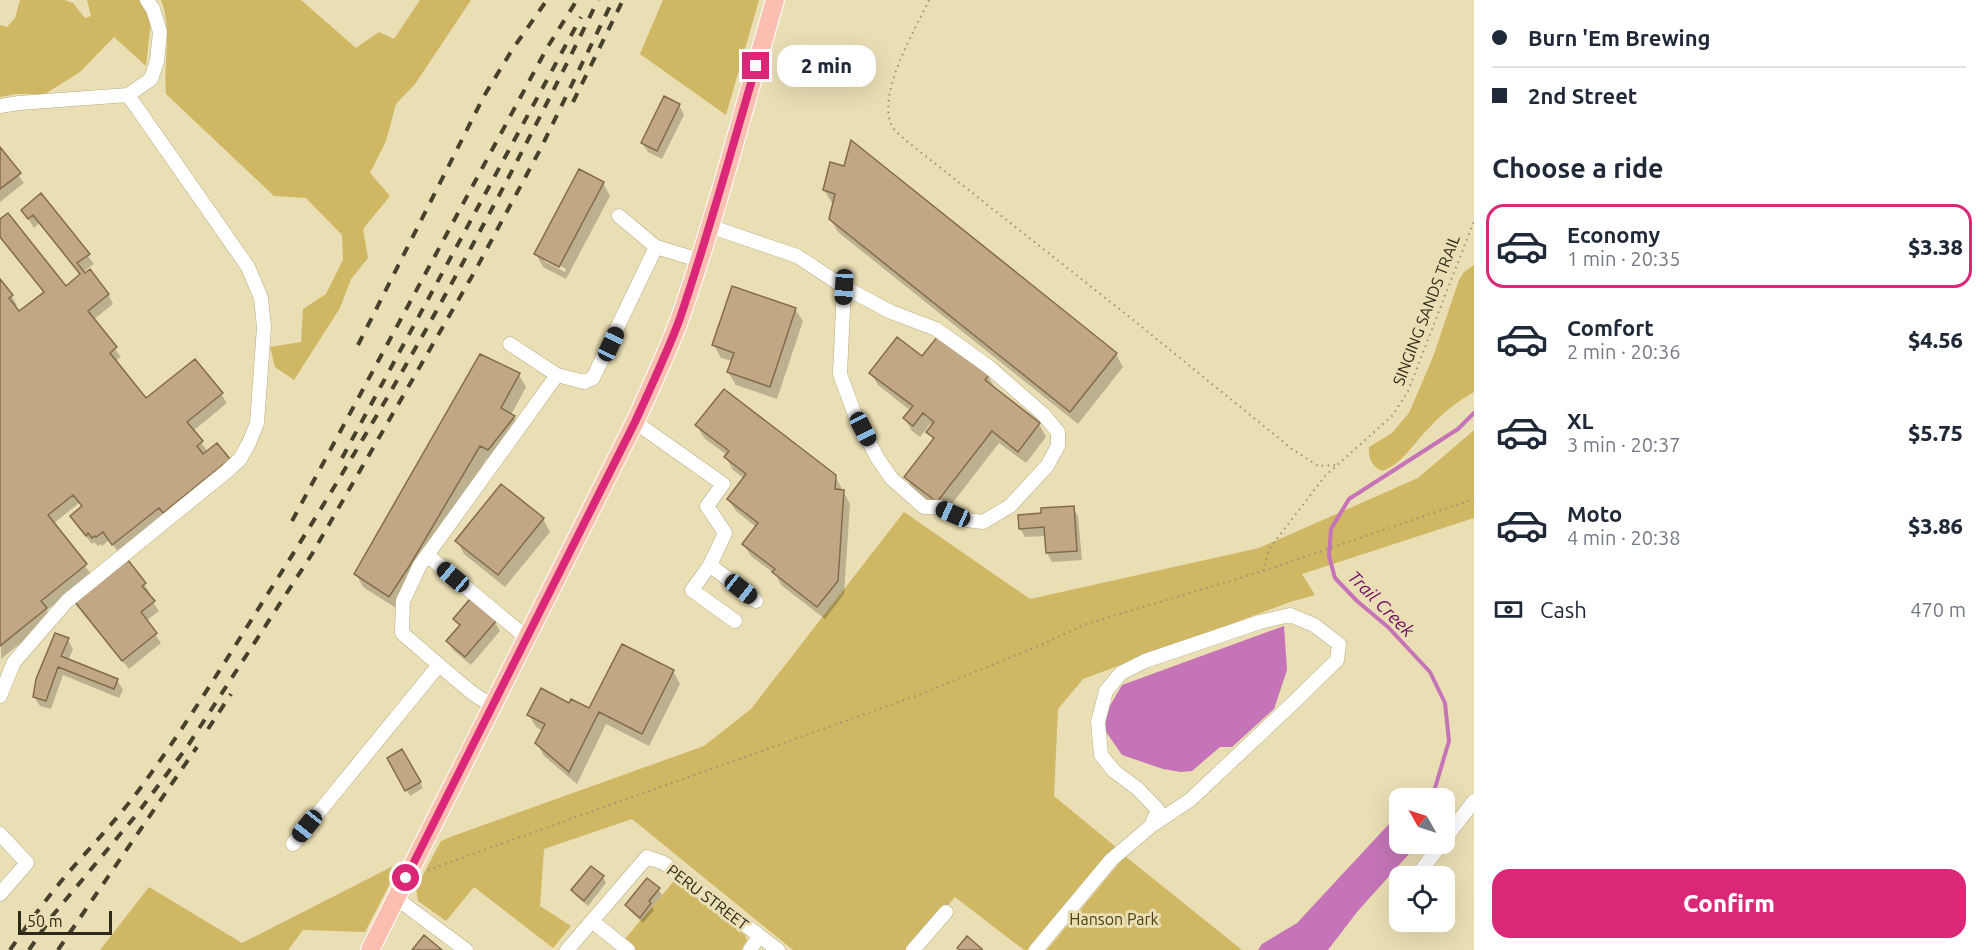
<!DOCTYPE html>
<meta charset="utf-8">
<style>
:root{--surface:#fff;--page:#f6f6f7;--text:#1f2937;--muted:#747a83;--line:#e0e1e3;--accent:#db2777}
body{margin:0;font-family:Ubuntu,sans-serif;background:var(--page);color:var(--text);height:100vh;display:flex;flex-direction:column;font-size:22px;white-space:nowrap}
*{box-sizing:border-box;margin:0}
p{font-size:20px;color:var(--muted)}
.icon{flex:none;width:33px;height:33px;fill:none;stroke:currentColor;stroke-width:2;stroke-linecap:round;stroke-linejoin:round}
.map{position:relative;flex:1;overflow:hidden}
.drawer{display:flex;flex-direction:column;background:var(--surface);width:510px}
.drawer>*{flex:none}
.hud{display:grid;align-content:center;height:132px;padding:0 18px;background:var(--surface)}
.needle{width:39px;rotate:309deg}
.controls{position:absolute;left:1389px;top:788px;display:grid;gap:12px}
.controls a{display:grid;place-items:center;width:66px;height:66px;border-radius:12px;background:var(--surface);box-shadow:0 6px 24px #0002;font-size:30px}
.scale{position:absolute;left:18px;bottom:15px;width:94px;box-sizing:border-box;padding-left:6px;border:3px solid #2e2a19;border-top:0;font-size:16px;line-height:21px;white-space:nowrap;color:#2e2a19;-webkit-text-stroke:4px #eadeb4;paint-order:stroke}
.end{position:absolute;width:27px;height:27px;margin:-14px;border:8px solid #db2777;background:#fff;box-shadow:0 0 0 3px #fff}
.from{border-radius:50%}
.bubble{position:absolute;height:42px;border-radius:18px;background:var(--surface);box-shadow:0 6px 24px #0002;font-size:20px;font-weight:800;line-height:42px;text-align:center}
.car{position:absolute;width:18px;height:36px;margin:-18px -9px;border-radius:8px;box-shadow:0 0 4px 2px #0007;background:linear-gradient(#222 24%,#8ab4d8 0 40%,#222 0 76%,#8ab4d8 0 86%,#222 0)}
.hud b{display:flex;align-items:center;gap:21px;height:57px;font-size:22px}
.hud b+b{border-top:2px solid var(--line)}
.hud i{width:15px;height:15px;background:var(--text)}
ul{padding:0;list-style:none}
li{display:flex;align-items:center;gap:18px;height:84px;margin:0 12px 9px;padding:0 6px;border:3px solid transparent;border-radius:18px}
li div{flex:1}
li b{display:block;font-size:22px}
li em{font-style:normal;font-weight:800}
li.selected{border-color:var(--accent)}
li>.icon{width:54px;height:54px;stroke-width:1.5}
h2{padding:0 18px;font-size:27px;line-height:72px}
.pay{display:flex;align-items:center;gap:15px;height:66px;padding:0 18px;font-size:22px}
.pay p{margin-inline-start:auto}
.primary-button{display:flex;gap:12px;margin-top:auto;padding:12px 18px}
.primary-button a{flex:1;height:69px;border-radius:18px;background:var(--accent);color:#fff;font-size:24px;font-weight:800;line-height:69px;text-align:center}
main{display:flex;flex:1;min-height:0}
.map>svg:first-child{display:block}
.green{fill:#cfb763}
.water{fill:#c474b7}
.shadow{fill:#0003;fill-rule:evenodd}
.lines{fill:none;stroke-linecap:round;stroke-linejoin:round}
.stream{stroke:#c474b7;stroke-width:4}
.building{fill:#c2a784;stroke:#846b4b;stroke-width:1.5}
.minor-casing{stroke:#b8ac84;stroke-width:15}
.major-casing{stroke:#fff;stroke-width:20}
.path{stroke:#9b9273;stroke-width:2;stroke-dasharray:1.5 4.5;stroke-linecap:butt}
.minor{stroke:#fff;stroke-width:14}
.major{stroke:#fbbfb2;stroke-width:18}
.rail{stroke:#46412c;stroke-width:4;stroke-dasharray:10 10;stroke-linecap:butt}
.route{stroke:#db2777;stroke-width:8}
.labels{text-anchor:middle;stroke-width:6;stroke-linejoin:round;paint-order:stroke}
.street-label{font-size:16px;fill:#2e2a19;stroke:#eadeb4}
.park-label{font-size:16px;fill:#4d4113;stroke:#eadeb4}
.water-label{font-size:18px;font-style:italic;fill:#700a65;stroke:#eadeb4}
</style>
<main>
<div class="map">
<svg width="1474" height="950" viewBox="0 0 1474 950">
<rect width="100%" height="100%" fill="#eadeb4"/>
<path class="green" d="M 20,0 L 64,0 L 73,3 L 85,18 L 91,16 L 87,0 L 139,0 L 151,21 L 146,66 L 114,37 L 80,72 L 45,94 L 17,94 L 0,97 L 0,25 L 7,27 L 15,18 Z
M 161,0 L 301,0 L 356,48 L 379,32 L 394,39 L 420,0 L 471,0 L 415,84 L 396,104 L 386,141 L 370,173 L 390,196 L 363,229 L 368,258 L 351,279 L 340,308 L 294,380 L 275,367 L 270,347 L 301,342 L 303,309 L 326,294 L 343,260 L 342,235 L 306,198 L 274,196 L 166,94 C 163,61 173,32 161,0 Z
M 663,0 L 759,0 L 726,115 L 640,54 Z
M 1474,265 L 1474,392 C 1458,401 1442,413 1430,427 C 1415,441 1403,464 1382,471 C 1372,466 1368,458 1369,447 L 1392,433 L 1409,413 L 1433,357 L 1459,280 L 1464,272 Z
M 1474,430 L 1474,518 L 1302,574 L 1315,595 L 1290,602 L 1083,679 L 1058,709 L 1054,796 L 1116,847 L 1027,950 L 1024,950 L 955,897 L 909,950 L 793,950 L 632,819 L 544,849 L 540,906 L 571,926 L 553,948 L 474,887 L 446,921 L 418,901 L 416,888 L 441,841 L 453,836 L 704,746 L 751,709 L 904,512 L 1030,599 L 1259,548 L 1418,478 Z
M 1125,856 L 1242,950 L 1047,950 Z
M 401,862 L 365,932 L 303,930 L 288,950 L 100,950 L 149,887 L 242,943 Z
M 674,881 L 745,935 L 747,940 L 741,950 L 635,950 L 624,940 Z"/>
<path class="water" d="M 1284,626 L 1287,670 L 1274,709 L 1232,747 L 1220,747 L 1192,771 L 1181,772 L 1163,769 L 1122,755 L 1100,723 L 1122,685 Z
M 1389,824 L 1399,831 L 1400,843 L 1415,843 L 1417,845 L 1357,912 L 1328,950 L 1258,950 L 1262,944 L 1297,923 Z"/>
<path class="shadow" d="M 679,105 L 684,115 L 662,159 L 648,152 L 642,143 Z
M 851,142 L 1116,354 L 1123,367 L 1078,424 L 838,232 L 830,219 L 834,203 L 832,203 L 824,190 L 845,168 Z
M 0,149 L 24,183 L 0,202 Z
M 603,183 L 610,196 L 566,279 L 543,267 L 536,254 ZM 544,258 L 566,269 L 565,272 L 544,261 Z
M 41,195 L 94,264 L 83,272 L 108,294 L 113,304 L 93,320 L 121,357 L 115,361 L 146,400 L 221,394 L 227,403 L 193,431 L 208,452 L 229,460 L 234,469 L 119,553 L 109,540 L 102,546 L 101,544 L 98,546 L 94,542 L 92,544 L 77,526 L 72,517 L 83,508 L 79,503 L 53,524 L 91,574 L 47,610 L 51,618 L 1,659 L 0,281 L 11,295 L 17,305 L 14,307 L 19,314 L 45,293 L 0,237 L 0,221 L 66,288 L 81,275 L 39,223 L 34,228 L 23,210 Z
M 795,309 L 803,321 L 777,399 L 736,385 L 728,372 L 732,361 L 721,358 L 714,345 Z
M 923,358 L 988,376 L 995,388 L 1039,424 L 1046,437 L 1026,463 L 999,443 L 944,514 L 913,489 L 906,477 L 934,441 L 928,432 L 933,426 L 930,424 L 920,437 L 912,431 L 905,419 L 911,411 L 878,385 L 871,373 Z
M 519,375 L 526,387 L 511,415 L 514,417 L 521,429 L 495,462 L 487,458 L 416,578 L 396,608 L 363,587 L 356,574 Z
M 697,425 L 835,476 L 850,504 L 844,594 L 825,619 L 781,585 L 776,575 L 751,556 L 743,544 L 756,527 L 736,511 L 728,499 L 744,478 L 733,470 L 726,457 L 727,455 L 704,438 Z
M 1073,507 L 1078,516 L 1082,560 L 1052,562 L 1047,553 L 1046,536 L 1025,537 L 1020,528 L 1043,515 Z
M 543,519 L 550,532 L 505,587 L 464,554 L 457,541 Z
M 144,584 L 150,593 L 147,594 L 159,611 L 146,621 L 161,643 L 129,669 L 82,612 L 77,603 Z
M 455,619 L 495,622 L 500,631 L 471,665 L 453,650 L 448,641 L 460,627 Z
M 68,640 L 73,649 L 68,661 L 117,680 L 123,690 L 119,698 L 63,675 L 51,709 L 40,706 L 34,697 Z
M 673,671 L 680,684 L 649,746 L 606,724 L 577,784 L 544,756 L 537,743 L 543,731 L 536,727 L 529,715 L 570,705 L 590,710 Z
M 402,751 L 423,788 L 410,796 L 389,759 Z
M 603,877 L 606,883 L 588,906 L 576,896 L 573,891 Z
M 658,889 L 662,895 L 652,907 L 654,910 L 643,923 L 630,911 L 626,906 Z"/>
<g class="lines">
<path class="stream" d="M 1429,798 L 1435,788 L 1449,741 L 1445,703 L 1430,672 L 1388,627 L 1357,601 L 1335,578 L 1329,556 L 1331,529 L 1349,499 L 1458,429 L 1474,413"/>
</g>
<path class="building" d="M 664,96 L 680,104 L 657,151 L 641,143 Z
M 851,140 L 1117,353 L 1070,412 L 829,219 L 835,194 L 823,190 L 830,162 L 844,166 Z
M 0,147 L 21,173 L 0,189 Z
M 579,169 L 604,182 L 559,267 L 534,254 Z
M 41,193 L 90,254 L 77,263 L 85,273 L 90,269 L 109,294 L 88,311 L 117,347 L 110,353 L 146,398 L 195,359 L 223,393 L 187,422 L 203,441 L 197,446 L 203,454 L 217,443 L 230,459 L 163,513 L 159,508 L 112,545 L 103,532 L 96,537 L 95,536 L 92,538 L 88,533 L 86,536 L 70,516 L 82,506 L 73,495 L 48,515 L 87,564 L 41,601 L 47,608 L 0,646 L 0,279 L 13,295 L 9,298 L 19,311 L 44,292 L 0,237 L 0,219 L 8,213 L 66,286 L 80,274 L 33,215 L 28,219 L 21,210 Z
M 732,286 L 796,308 L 770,387 L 727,372 L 734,353 L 712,345 Z
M 938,336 L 989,375 L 985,380 L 1040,423 L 1018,452 L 992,431 L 937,502 L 904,477 L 934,438 L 926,432 L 934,422 L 923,413 L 913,426 L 903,418 L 913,406 L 869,373 L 897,337 L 922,356 Z
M 480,354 L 520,373 L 501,408 L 515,416 L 488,450 L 480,446 L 410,565 L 389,597 L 354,574 Z
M 724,389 L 836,475 L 835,489 L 844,490 L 838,581 L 817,607 L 772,572 L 775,569 L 742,544 L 758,523 L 727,499 L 746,474 L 724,457 L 729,451 L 695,425 Z
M 501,484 L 544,518 L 498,575 L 455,541 Z
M 1074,506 L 1077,551 L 1046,553 L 1044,527 L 1019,529 L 1018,515 L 1041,513 L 1041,508 Z
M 128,560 L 146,583 L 142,586 L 155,601 L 141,612 L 157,633 L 122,661 L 75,602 Z
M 470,599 L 496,621 L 465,657 L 446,641 L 460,625 L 453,619 Z
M 55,633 L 69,638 L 61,656 L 118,679 L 114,689 L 58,667 L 46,701 L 33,697 L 36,679 Z
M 622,644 L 674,670 L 642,734 L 599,712 L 569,772 L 535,743 L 545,724 L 527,715 L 541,688 L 569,703 L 571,699 L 589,708 Z
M 402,749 L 421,782 L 405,791 L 387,758 Z
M 591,866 L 604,876 L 584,901 L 571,890 Z
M 647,878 L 660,888 L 649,901 L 651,903 L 640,918 L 625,905 Z
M 424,935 L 442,950 L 412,950 Z
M 967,936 L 982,949 L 982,950 L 960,950 L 957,948 Z"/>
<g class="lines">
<defs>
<path id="minor" d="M 0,106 L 19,103 L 128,95 L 151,79 L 157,61 L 160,32 L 153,9 L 147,0
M 619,216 L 656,247 L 699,260
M 709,226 L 797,256 L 844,287 L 891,312 L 936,329 L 989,367 L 1043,414 L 1058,432 L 1058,446 L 1047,466 L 1010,506 L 983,522 L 967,520 L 940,507 L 924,507 L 892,479 L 878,459 L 855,415 L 840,374 L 844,287
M 557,375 L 584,382 L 593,378 L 656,247
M 635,422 L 723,484 L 707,506 L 725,533 L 710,565 L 756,601
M 427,555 L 527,638
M 710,565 L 692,590 L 735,621
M 439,665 L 402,633 L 403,601 L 420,565 L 557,375 L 510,344
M 0,696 L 14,662 L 67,601 L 226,472 L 240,459 L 249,443 L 257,423 L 264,327 L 261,298 L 248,267 L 128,95
M 0,834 L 27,863 L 0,894
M 1444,840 L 1474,801
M 293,844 L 439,665 L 471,692 L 492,706
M 1417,876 L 1442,843
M 396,898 L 466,950
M 592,921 L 628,950
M 567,950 L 647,857 L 664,863 L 778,950
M 750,950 L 759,936
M 913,950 L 946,912
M 1036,950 L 1111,860 L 1151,826 L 1158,810 L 1138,789 L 1114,771 L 1101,755 L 1098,722 L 1106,691 L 1121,673 L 1145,661 L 1260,622 L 1290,615 L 1314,625 L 1339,644 L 1337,660 L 1292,704 L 1190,800 L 1151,826"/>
<path id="major" d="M 370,950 L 635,422 C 650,389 666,355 679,321 C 716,216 744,107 775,0"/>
</defs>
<use href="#minor" class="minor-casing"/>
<use href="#major" class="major-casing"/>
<path class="path" d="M 929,0 C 915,30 876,95 892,126 C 894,131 901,135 904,139 L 1132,319 L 1292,449 L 1318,466 L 1338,465
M 1263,571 L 1269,549 L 1325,476 L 1393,415 L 1408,391 L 1474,221
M 428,870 L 921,694 L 1041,645 L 1086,624 L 1263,571 L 1474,499"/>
<use href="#minor" class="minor"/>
<use href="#major" class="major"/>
<path class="rail" d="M 573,102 L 623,0
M 358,345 L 484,96 L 512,50 L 547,0
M 342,458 L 581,17
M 292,521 L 547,48 L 577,0
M 208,729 L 231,694
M 10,950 C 30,921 51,892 75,865 C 100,837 125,810 147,779 C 190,719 228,657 267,595 C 389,404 499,204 598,0
M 29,950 L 53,915 L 137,814 L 187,747 L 312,554 L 475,271 L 541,148 L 613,0
M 58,950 L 197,747"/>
</g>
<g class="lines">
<path class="route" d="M 406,878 L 635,422 C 650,389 666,355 679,321 C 708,237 731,151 756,66"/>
</g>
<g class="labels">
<g class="street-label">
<text transform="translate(1426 310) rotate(-69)" y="6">SINGING SANDS TRAIL</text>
<text transform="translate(708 897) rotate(37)" y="6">PERU STREET</text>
</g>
<g class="park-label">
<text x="1114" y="925">Hanson Park</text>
</g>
<g class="water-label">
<text transform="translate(1381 604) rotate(45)" y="6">Trail Creek</text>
</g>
</g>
</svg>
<div class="controls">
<a><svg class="needle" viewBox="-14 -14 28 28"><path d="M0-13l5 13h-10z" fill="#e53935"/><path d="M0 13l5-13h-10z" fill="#747a83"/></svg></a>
<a><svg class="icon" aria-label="locate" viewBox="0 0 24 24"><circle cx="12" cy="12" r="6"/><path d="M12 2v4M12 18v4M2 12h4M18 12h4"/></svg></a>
</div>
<div class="scale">50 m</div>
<i class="end from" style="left:406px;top:878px"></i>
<i class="end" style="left:756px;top:66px"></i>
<div class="bubble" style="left:777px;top:45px;width:99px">2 min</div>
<i class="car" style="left:844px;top:287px;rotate:183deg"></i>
<i class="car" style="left:611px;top:344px;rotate:25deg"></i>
<i class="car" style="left:863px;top:429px;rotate:153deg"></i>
<i class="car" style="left:953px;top:514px;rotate:294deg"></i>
<i class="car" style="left:453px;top:577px;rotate:310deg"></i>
<i class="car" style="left:741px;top:589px;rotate:128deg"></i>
<i class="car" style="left:307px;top:826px;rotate:219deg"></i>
</div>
<section class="drawer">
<div class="hud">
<b><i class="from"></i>Burn 'Em Brewing</b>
<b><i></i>2nd Street</b>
</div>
<h2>Choose a ride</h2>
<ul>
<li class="selected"><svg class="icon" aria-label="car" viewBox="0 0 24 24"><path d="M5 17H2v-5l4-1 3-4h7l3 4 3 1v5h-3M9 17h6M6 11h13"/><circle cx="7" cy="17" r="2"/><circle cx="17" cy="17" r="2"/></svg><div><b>Economy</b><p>1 min · 20:35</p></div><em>$3.38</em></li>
<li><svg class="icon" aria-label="car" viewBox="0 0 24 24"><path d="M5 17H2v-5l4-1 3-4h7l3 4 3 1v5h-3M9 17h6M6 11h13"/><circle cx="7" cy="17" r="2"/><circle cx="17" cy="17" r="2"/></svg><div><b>Comfort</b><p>2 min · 20:36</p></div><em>$4.56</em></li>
<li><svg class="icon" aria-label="car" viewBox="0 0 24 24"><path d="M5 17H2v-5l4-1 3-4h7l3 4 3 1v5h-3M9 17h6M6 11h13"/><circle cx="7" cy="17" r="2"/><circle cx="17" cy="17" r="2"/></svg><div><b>XL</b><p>3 min · 20:37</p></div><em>$5.75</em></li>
<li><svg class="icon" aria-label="car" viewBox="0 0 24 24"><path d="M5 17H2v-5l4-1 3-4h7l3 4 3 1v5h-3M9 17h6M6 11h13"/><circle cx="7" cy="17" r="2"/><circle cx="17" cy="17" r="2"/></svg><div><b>Moto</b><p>4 min · 20:38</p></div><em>$3.86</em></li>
</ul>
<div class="pay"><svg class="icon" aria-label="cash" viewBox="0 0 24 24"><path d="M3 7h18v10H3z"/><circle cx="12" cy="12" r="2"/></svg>Cash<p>470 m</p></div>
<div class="primary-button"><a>Confirm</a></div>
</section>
</main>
